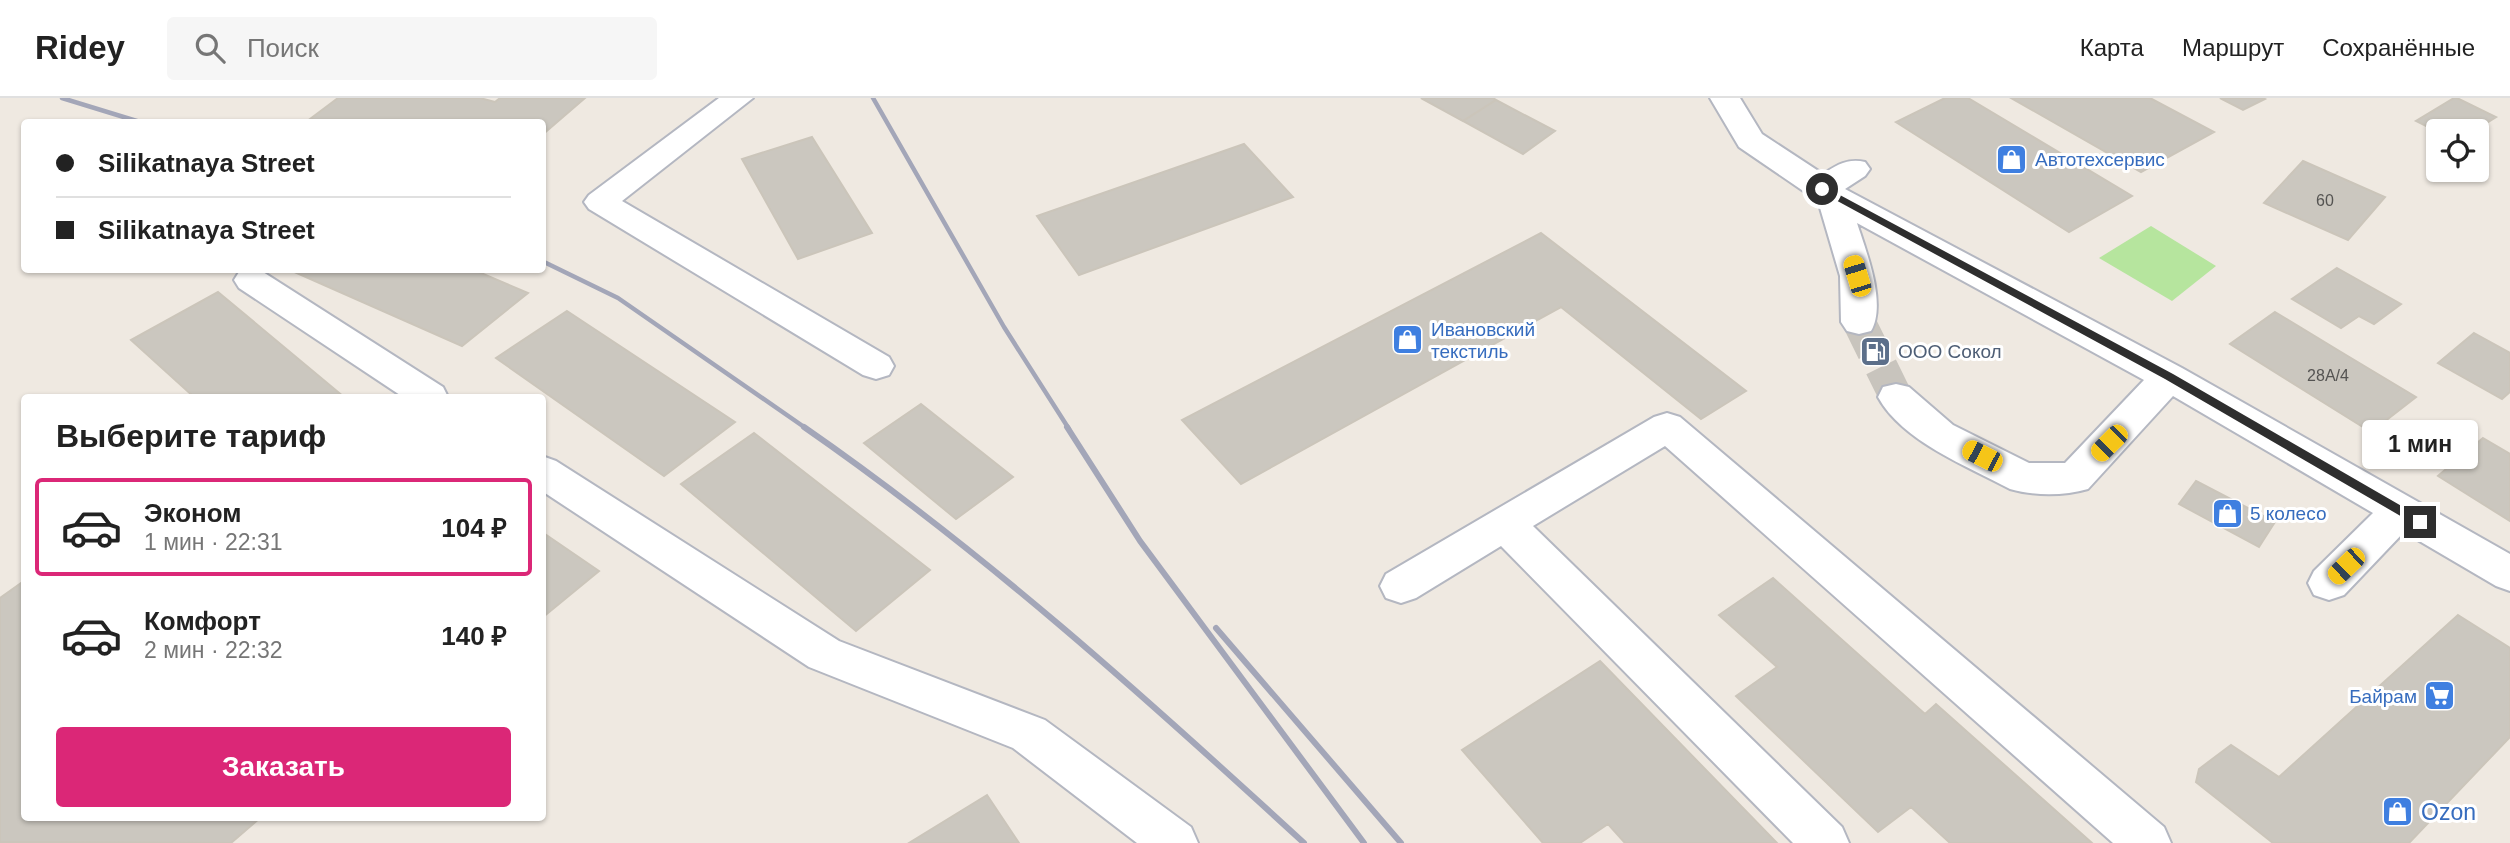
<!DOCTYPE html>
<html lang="ru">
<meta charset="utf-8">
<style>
:root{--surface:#fff;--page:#f6f6f6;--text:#222;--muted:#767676;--line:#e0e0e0;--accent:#db2777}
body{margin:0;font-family:Helvetica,sans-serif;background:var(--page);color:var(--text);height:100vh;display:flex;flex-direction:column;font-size:26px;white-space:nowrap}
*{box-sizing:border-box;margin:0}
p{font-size:23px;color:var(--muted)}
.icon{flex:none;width:38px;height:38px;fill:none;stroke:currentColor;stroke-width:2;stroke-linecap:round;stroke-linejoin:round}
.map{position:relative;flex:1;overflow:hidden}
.panel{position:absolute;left:21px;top:296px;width:525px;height:427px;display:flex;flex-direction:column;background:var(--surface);border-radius:7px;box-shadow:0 2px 5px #0004}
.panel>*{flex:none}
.hud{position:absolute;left:21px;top:21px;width:525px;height:154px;border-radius:7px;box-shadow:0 2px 5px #0004;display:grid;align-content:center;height:154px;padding:0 35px;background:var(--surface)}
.buttons{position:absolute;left:2426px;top:21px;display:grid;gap:14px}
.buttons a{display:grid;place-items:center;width:63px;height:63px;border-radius:7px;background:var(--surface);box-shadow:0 2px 5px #0004;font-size:35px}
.end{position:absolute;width:32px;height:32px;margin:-16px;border:9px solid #2e2e2e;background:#fff;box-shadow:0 0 0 4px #fff}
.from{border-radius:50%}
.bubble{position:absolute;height:49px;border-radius:7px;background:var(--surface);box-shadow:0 2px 5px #0004;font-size:23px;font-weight:600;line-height:49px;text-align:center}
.car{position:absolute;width:21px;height:42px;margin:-21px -10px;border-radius:9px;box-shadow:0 0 5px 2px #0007;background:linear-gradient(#f5c518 24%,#345 0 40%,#f5c518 0 76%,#345 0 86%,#f5c518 0)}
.hud b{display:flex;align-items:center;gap:24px;height:66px;font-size:26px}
.hud b+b{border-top:2px solid var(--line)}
.hud i{width:18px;height:18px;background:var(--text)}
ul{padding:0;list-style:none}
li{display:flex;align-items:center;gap:21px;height:98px;margin:0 14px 10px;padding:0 21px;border:4px solid transparent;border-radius:7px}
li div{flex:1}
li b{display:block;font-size:26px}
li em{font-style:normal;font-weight:600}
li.selected{border-color:var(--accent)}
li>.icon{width:63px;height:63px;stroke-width:1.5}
h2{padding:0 35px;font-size:32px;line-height:84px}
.cta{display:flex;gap:14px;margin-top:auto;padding:14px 35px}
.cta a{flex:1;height:80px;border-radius:7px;background:var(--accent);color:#fff;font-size:28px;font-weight:600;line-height:80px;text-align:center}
header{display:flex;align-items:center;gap:42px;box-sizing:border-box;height:98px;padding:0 35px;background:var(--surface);border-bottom:2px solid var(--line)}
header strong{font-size:33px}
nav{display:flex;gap:38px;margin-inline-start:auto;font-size:24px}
.search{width:490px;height:63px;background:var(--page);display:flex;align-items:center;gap:18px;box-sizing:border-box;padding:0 24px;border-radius:7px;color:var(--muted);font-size:26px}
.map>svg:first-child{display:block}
.green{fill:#b6e59e}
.building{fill:#cbc7bf;stroke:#cbc5ba;stroke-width:2}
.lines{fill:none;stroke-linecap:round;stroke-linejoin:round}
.minor-tunnel{stroke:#c8c4bd;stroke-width:33;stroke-dasharray:33 17;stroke-linecap:butt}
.minor-casing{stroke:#b4b7c1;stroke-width:4}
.minor{fill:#fff;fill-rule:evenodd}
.rail-far1{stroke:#a3a6b8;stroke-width:4.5}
.rail{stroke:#a3a6b8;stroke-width:6}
.route{fill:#2e2e2e}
.labels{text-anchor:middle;stroke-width:6;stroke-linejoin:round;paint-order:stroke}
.number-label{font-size:16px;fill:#555452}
.shop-label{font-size:19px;fill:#366cbe;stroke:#fff;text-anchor:start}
.service-label{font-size:19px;fill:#4e5e75;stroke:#fff;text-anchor:start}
.near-shop-label{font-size:23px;fill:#366cbe;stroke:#fff;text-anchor:start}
</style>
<header>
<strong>Ridey</strong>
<div class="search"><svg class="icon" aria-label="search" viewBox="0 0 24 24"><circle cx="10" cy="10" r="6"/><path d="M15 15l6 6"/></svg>Поиск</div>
<nav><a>Карта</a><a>Маршрут</a><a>Сохранённые</a></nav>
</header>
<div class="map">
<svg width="2510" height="745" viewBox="0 0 2510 745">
<rect width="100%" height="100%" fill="#efe9e1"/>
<path class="green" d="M 2151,128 L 2216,168 L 2172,203 L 2099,160 Z"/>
<path class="building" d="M 338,0 L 480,0 L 495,4 L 500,0 L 585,0 L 542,37 L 542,24 L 323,24 L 310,21 Z
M 1421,0 L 1493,0 L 1496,2 L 1463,23 Z
M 1945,0 L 1968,0 L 2132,98 L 2069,134 L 1896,24 Z
M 2011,0 L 2150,0 L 2214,34 L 2141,74 Z
M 2220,0 L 2263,0 L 2265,1 L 2243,12 Z
M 2454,0 L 2457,0 L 2496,19 L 2474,33 L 2438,34 L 2416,23 Z
M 1496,2 L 1555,33 L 1523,56 L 1463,23 Z
M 812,39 L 872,135 L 798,161 L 742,61 Z
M 1244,46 L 1293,99 L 1079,177 L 1037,118 Z
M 2303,63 L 2385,99 L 2348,142 L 2264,105 Z
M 1541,135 L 1746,293 L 1701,321 L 1561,209 L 1241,386 L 1182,322 Z
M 2337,170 L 2401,206 L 2374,226 L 2359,218 L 2341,230 L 2292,201 Z
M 290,172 L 474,172 L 528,195 L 462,248 Z
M 218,194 L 344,299 L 194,299 L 131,242 Z
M 567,213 L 735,324 L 664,378 L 496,260 Z
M 2275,214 L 2341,254 L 2416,299 L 2371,334 L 2230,246 Z
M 2474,235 L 2510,255 L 2510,294 L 2502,301 L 2438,265 Z
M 921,306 L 1013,379 L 956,421 L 864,345 Z
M 754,335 L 930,472 L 856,533 L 681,386 Z
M 2483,340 L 2510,356 L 2510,423 L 2438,378 Z
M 2196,383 L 2275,424 L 2259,449 L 2179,406 Z
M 542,434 L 599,473 L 542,520 Z
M 1773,480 L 1925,616 L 1936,606 L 2092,745 L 1950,745 L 1911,709 L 1878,734 L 1736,598 L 1777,569 L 1719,517 Z
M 24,483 L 24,719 L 261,719 L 231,745 L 0,744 L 0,500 Z
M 2458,517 L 2510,550 L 2510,639 L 2409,745 L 2273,745 L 2196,684 L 2199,671 L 2231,647 L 2279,679 Z
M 1600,563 L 1777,745 L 1625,745 L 1608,726 L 1580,745 L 1543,745 L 1462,652 Z
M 987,697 L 1019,745 L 909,745 Z"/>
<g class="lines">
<path class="minor-tunnel" d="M 1859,224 L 1896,299"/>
<defs>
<path id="minor" d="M 719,0 L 753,0 L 622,103 L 889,259 L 894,268 L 889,277 L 876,281 L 863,277 L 589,111 L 584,104 L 589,97 Z
M 1710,0 L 1740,0 L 1762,36 L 1823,76 C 1837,67 1848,60 1865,64 L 1870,71 L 1865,78 L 1845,91 L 2182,270 L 2510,456 L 2510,493 L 2496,488 L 2404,434 L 2344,497 L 2329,502 L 2314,497 L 2308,485 L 2314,473 L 2373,415 L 2173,298 L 2088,391 C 2064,398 2034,398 2010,391 C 1967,368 1902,343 1878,299 L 1883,289 L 1896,286 L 1909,289 L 1953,327 L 2029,365 L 2065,365 L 2144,282 L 1857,125 C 1866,153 1887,206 1871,233 L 1859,236 L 1847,233 L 1841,224 L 1840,178 L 1818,103 L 1739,49 Z
M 255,172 L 263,174 L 443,289 L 448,299 L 403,299 L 239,190 L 234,182 L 239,174 Z
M 1667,315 L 1680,319 L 2164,729 L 2171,745 L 2113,745 L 1665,348 L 1533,428 L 1842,729 L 1849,745 L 1793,745 L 1501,448 L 1416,500 L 1401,505 L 1386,500 L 1380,488 L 1386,476 L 1654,319 Z
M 542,358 L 556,363 L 839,543 L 1045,622 L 1191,729 L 1198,745 L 1137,745 L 1013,650 L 809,569 L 542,393 Z"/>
</defs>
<use href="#minor" class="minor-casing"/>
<use href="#minor" class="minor"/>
<path class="rail-far1" d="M 62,0 L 140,24
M 873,0 L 1004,229 L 1069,331
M 542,163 L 618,200 L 807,331"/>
<path class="rail" d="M 804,329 C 983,453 1144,598 1304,745
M 1067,329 L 1140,443 L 1364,745
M 1216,530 L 1401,745"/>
</g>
<path class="route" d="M 1819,89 L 1825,89 L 2173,276 L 2424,421 L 2424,427 L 2416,427 L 2165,281 L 1819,93 Z"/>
<defs>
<symbol id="shop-square" viewBox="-11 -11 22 22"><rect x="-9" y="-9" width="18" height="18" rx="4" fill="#3f7fe0" stroke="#fff"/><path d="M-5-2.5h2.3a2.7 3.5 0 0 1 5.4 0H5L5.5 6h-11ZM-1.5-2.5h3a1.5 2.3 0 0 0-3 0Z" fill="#fff"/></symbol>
<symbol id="fuel-square" viewBox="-11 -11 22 22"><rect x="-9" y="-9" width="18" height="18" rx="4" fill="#5c6f8a" stroke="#fff"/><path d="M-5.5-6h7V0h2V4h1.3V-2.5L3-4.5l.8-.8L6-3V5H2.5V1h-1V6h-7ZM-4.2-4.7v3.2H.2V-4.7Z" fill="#fff"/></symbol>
<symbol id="supermarket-square" viewBox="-11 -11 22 22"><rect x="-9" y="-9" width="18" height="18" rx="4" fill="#3f7fe0" stroke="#fff"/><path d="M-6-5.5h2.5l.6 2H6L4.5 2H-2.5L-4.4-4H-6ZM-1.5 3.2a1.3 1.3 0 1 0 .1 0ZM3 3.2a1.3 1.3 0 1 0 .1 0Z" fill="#fff"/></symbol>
</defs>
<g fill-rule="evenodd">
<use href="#shop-square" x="1994" y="44" width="35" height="35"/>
<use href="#shop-square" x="1390" y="224" width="35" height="35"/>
<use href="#fuel-square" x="1858" y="236" width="35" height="35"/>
<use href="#shop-square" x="2210" y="398" width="35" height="35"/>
<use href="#supermarket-square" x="2422" y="580" width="35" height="35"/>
<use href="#shop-square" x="2380" y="696" width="35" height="35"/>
</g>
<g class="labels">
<g class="number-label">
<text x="2325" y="108">60</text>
<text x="2328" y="283">28А/4</text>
</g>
<g class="shop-label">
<text x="2035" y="68">Автотехсервис</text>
<text x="1431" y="238">Ивановский<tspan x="1431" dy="22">текстиль</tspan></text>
<text x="2250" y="422">5 колесо</text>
<text x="2417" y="605" text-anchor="end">Байрам</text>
</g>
<g class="service-label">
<text x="1898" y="260">ООО Сокол</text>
</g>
<g class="near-shop-label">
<text x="2421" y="722">Ozon</text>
</g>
</g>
</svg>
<div class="buttons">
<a><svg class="icon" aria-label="locate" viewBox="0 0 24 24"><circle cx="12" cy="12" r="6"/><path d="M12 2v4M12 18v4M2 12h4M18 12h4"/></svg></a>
</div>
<i class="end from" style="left:1822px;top:91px"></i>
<i class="end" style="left:2420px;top:424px"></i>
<div class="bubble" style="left:2362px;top:322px;width:116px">1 мин</div>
<i class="car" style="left:1857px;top:178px;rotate:343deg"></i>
<i class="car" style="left:2109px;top:345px;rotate:225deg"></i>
<i class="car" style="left:1982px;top:358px;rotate:297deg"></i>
<i class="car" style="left:2346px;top:468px;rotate:226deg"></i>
<div class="hud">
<b><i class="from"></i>Silikatnaya Street</b>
<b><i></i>Silikatnaya Street</b>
</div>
<section class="panel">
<h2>Выберите тариф</h2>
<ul>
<li class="selected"><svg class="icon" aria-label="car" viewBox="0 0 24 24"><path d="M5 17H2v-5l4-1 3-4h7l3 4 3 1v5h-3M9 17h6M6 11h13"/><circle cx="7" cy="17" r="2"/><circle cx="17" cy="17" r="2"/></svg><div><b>Эконом</b><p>1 мин · 22:31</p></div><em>104 ₽</em></li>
<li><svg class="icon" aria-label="car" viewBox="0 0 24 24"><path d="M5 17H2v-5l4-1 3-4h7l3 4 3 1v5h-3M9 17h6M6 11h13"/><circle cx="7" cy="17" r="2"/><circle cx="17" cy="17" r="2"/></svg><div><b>Комфорт</b><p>2 мин · 22:32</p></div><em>140 ₽</em></li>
</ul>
<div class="cta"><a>Заказать</a></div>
</section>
</div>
